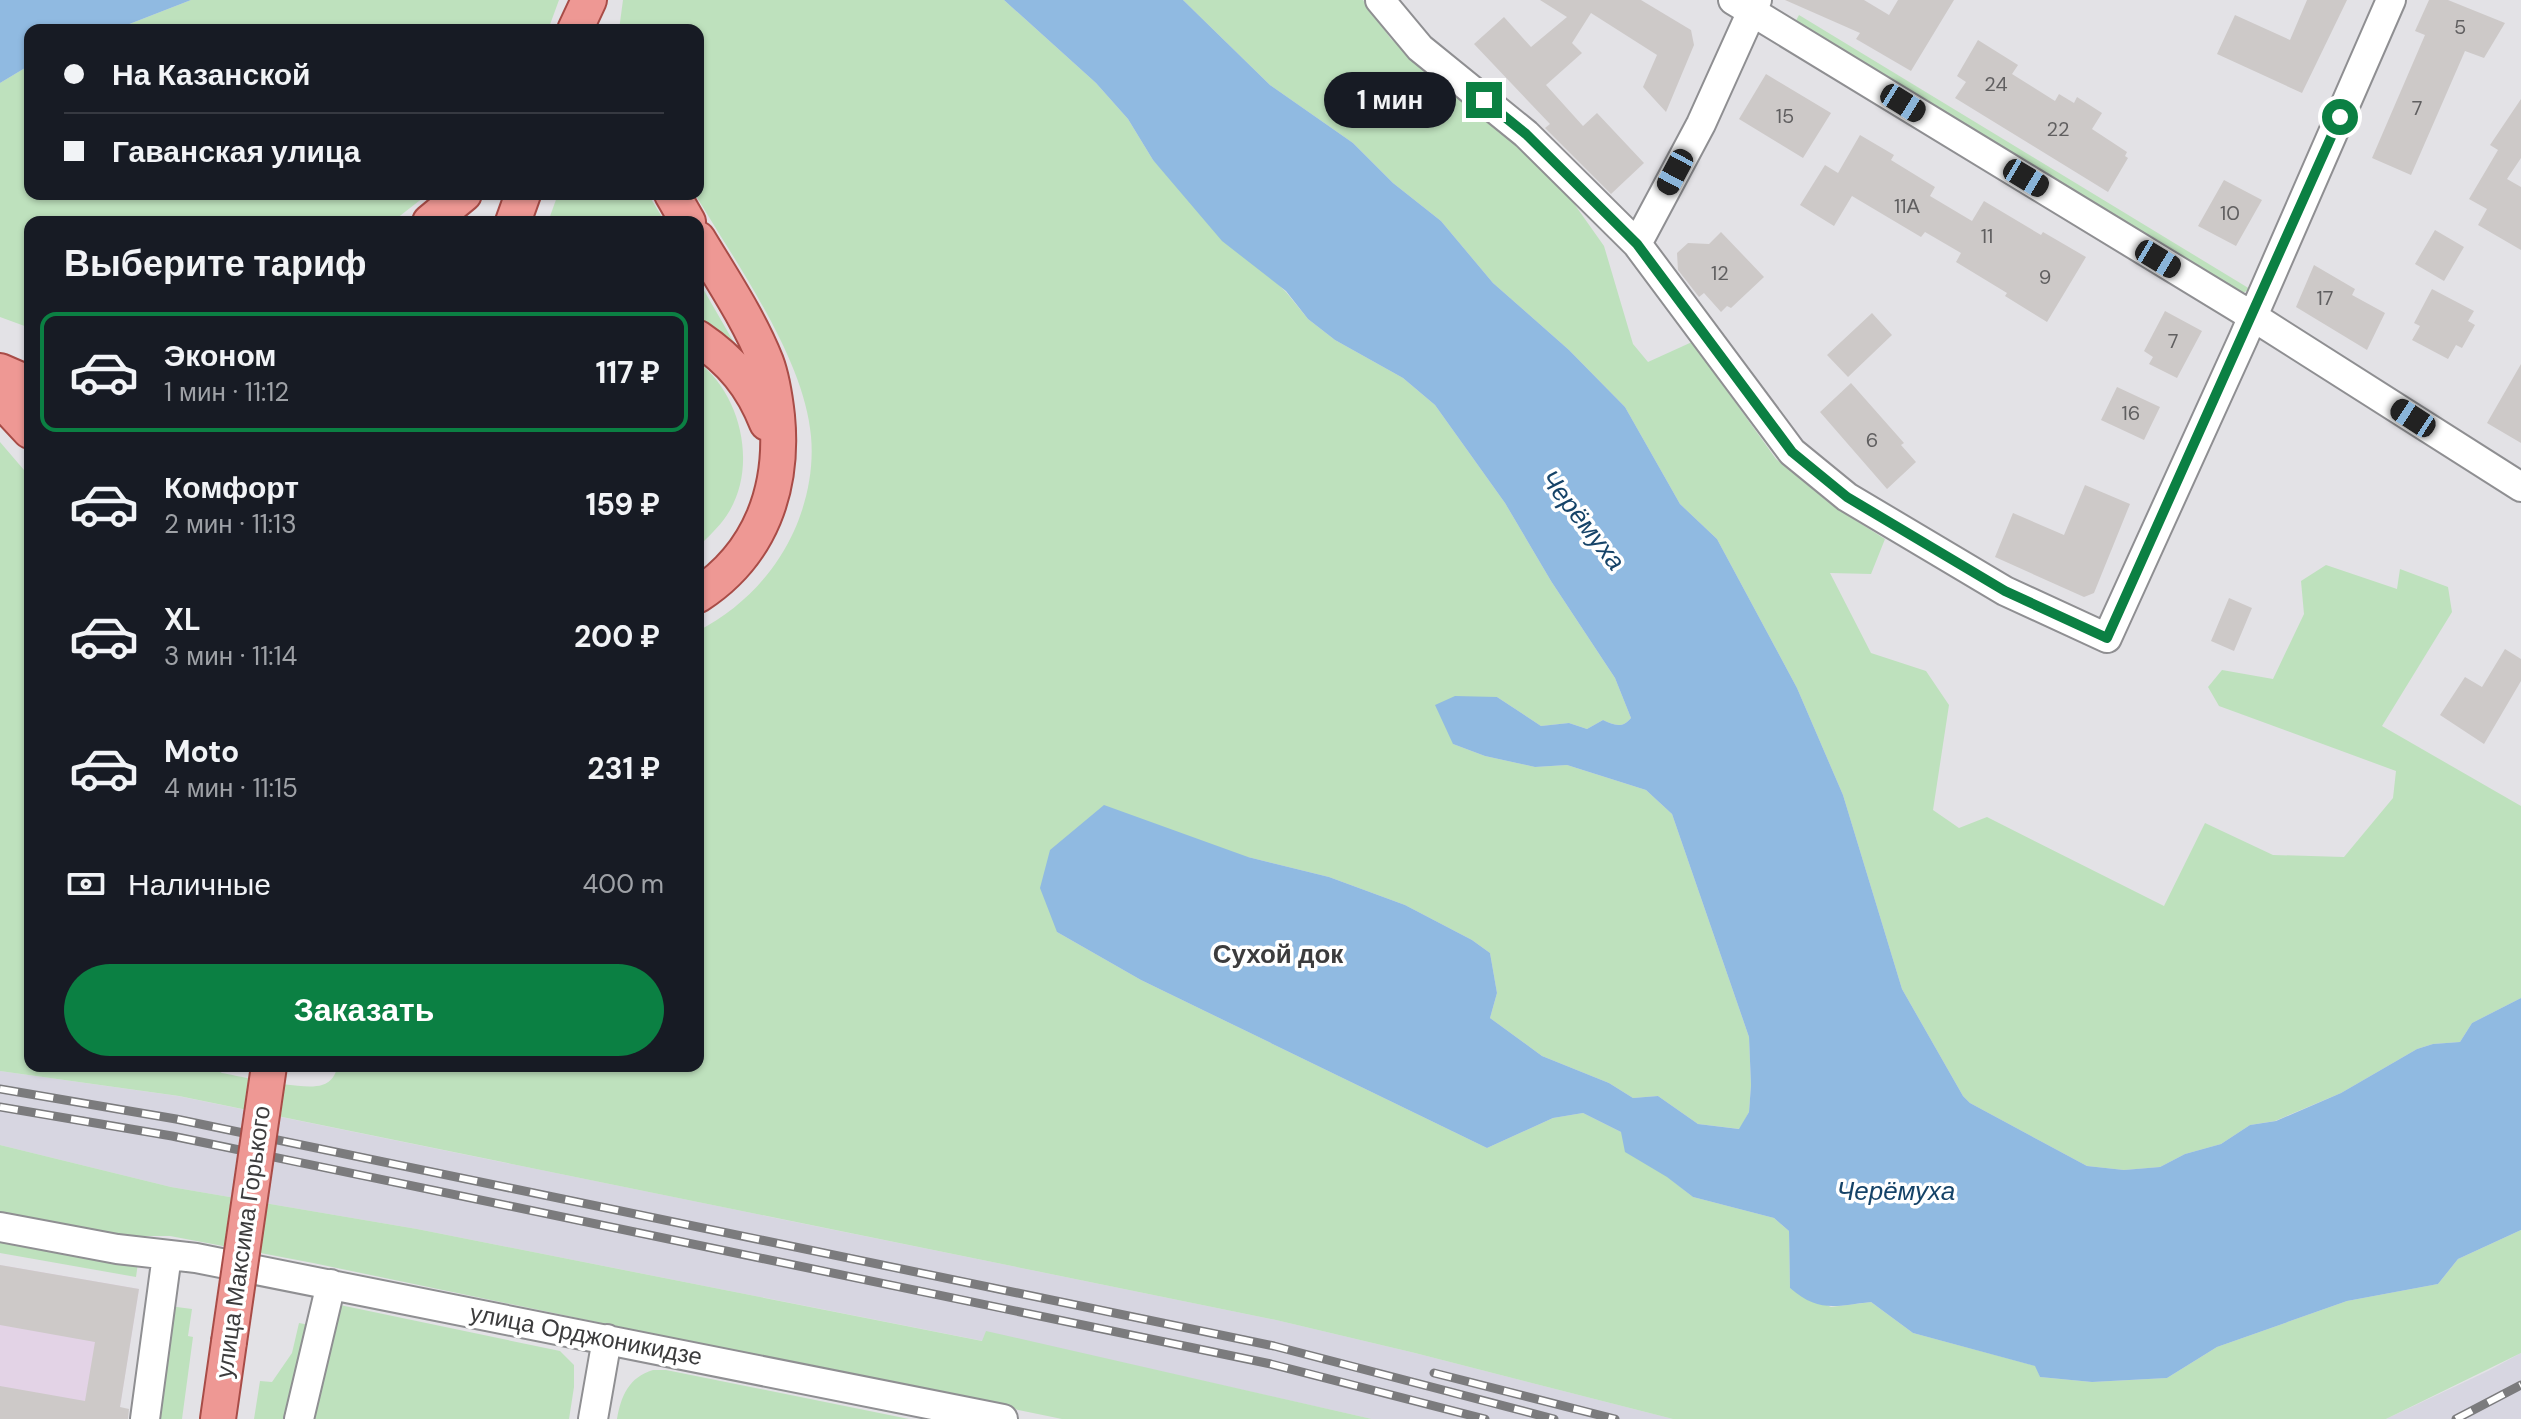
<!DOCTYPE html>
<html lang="ru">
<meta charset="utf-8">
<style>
:root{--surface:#171b24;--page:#20242c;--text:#f1f3f6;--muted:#9ea1a6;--line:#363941;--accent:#0b8043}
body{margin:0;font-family:"DM Sans",sans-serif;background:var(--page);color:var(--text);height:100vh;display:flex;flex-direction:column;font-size:30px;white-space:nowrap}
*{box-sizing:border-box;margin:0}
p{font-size:26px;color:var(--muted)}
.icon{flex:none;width:44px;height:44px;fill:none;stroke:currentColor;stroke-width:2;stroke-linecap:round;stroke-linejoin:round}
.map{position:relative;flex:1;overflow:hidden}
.sheet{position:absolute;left:24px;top:216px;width:680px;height:856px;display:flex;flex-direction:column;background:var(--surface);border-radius:16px;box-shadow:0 2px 6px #0004}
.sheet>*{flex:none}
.guide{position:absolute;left:24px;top:24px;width:680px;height:176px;border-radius:16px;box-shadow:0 2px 6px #0004;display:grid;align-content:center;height:176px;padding:0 40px;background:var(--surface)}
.end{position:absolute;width:36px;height:36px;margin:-18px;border:10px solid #0b8043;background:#fff;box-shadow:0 0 0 4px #fff}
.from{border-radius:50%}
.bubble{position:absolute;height:56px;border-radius:28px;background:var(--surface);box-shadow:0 2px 6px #0004;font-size:26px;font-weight:700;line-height:56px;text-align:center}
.car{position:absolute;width:24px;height:48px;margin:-24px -12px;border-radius:10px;box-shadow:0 0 6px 2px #0007;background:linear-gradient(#222 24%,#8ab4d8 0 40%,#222 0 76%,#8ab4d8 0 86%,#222 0)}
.guide b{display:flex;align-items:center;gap:28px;height:76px;font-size:30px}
.guide b+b{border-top:2px solid var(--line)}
.guide i{width:20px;height:20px;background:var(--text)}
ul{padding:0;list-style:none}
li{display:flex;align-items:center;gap:24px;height:120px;margin:0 16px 12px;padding:0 24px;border:4px solid transparent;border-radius:16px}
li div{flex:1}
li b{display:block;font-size:30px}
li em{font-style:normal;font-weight:700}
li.on{border-color:var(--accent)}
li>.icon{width:72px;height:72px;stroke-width:1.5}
h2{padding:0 40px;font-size:36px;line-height:96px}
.pay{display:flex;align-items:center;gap:20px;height:88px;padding:0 40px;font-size:30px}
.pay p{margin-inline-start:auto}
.cta{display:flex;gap:16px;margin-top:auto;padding:16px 40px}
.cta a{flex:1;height:92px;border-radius:48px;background:var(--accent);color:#fff;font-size:32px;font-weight:700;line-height:92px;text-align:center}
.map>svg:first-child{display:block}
.built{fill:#d7d6e1}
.education{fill:#e3d3e6}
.green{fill:#bee1bd}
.water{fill:#90bae1}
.building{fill:#cdc9c8}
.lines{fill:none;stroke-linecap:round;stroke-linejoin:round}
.minor-casing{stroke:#8f8f92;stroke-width:32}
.major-casing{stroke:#a84c47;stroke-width:38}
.minor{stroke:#fff;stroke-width:28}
.major{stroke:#ee9894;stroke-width:34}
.rail-casing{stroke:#7b7b7d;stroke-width:9}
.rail{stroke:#fff;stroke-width:6;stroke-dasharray:18;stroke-linecap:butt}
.major-bridge-casing{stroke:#a84c47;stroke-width:38;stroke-linecap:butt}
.major-bridge{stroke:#ee9894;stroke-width:34}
.route{stroke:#0b8043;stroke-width:10}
.labels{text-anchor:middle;stroke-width:7;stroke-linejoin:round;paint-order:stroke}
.number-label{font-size:20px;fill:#605f60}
.street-label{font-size:24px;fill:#3c3c3d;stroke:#fff}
.water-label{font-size:26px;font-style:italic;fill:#154368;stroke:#fff}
.neighbourhood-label{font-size:26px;font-weight:bold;fill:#3c3c3d;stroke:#fff}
</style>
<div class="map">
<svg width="2521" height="1419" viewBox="0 0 2521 1419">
<rect width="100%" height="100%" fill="#e3e2e6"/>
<path class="built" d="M 0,1071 L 178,1096 L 1276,1320 L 1415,1353 L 1673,1419 L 1372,1419 L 986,1332 L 983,1341 L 417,1229 L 171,1187 L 0,1145 Z
M 2521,1353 L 2521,1419 L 2386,1419 L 2488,1371 Z"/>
<path class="education" d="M 0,1265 L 139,1289 L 118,1419 L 0,1419 Z"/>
<path class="green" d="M 191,0 L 559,0 L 548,30 L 114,30 Z
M 623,0 L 1004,0 L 1096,83 L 1128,119 L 1153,160 L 1286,292 L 1308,319 L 1335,340 L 1403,378 L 1435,405 L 1505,503 L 1551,581 L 1615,678 L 1631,718 C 1622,729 1614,725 1603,720 L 1587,729 L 1569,723 L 1541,726 L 1497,697 L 1453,744 L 1485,756 L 1535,767 L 1567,765 L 1646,790 L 1672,814 L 1749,1037 L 1751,1085 L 1749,1112 L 1740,1129 L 1698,1124 L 1658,1096 L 1633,1098 L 1609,1083 L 1542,1056 L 1490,1018 L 1497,993 L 1490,953 L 1472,940 L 1405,905 L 1329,877 L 1248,857 L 1057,932 L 1141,980 L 1487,1148 L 1553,1118 L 1583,1113 L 1621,1132 L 1668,1177 L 1693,1197 L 1774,1218 L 1789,1231 L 1790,1288 L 1831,1307 L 1871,1302 L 1913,1333 L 2036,1366 L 2040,1377 L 2092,1382 L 2167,1378 L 2217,1347 L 2347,1301 L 2438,1284 L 2458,1259 L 2521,1230 L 2521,1353 L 2386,1419 L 1673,1419 L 1415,1353 L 1276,1320 L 179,1096 L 0,1071 L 0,442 L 30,477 L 30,1066 L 210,1066 L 222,1073 C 243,1077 305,1091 322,1085 C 332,1082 335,1075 338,1066 L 698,1066 L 698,631 C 740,609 774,575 794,531 C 807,502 814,469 811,436 C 804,357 735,262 695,194 L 698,194 L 698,30 L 619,30 Z
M 1183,0 L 1363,0 L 1391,39 L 1558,181 L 1604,246 L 1633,344 L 1648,362 L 1692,342 L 1776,459 L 1833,506 L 1885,539 L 1871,574 L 1830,573 L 1871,653 L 1926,671 L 1949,705 L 1933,810 L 1959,828 L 1987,817 L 2164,906 L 2205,823 L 2273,855 L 2344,857 L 2393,798 L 2396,771 L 2219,706 L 2208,687 L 2222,670 L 2273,679 L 2304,614 L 2301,581 L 2326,565 L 2397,589 L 2400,569 L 2448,587 L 2452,612 L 2382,726 L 2521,806 L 2521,998 L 2472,1023 L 2460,1042 L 2433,1044 L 2417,1049 L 2341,1093 L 2275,1121 L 2250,1125 L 2221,1144 L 2185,1154 L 2160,1167 L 2124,1170 L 2087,1166 L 1970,1103 L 1963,1096 L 1902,989 L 1843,795 L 1797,688 L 1717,539 L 1680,504 L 1625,407 L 1569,350 L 1493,283 L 1441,221 L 1393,183 L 1353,143 L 1270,85 Z
M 1799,15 L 2250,289 L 2241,294 L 1793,26 Z
M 30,65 L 30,194 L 428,194 L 392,222 L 30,222 L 30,328 L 0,317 L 0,83 Z
M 558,194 L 648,194 L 665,222 L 548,222 Z
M 698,280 L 736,346 L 734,348 L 698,320 Z
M 698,362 C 742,395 758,468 727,515 C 719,527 708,537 698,547 Z
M 0,1145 L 171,1187 L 417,1229 L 982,1341 L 986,1331 L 1372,1419 L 1062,1419 L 313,1263 L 170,1236 L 117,1236 L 0,1216 Z
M 0,1237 L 138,1263 L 136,1277 L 0,1253 Z
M 340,1305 L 560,1351 L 574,1365 L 574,1387 L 569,1419 L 305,1419 Z
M 169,1306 L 192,1309 L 188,1336 L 193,1337 L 182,1419 L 155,1419 Z
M 299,1323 L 315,1326 L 294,1419 L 254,1419 L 260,1381 L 272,1382 L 292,1353 Z
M 653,1370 L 666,1370 L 909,1419 L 617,1419 C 621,1396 629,1377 653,1370 Z"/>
<path class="water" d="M 0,0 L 191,0 L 114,30 L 30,30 L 30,65 L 0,83 Z
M 1004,0 L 1183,0 L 1270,85 L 1353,143 L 1393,183 L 1441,221 L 1493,283 L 1569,350 L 1625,407 L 1680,504 L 1717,539 L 1797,688 L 1843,795 L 1902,989 L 1963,1096 L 1970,1103 L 2087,1166 L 2124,1170 L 2160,1167 L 2185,1154 L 2221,1144 L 2250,1125 L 2276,1121 L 2341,1093 L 2417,1049 L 2433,1044 L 2460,1042 L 2472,1023 L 2521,998 L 2521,1230 L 2458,1259 L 2438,1284 L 2347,1301 L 2217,1347 L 2167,1378 L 2092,1382 L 2040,1377 L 2035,1366 L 1913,1333 L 1871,1302 C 1835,1306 1819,1313 1790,1288 L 1789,1231 L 1774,1218 L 1693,1197 L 1667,1177 L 1625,1152 L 1621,1132 L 1583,1113 L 1553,1118 L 1487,1148 L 1141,980 L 1057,932 L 1040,888 L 1050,850 L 1104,805 L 1248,857 L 1329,877 L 1405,905 L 1472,940 L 1490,953 L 1497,993 L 1490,1018 L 1542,1056 L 1609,1083 L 1633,1098 L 1658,1096 L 1698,1124 L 1739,1129 L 1749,1112 L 1751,1085 L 1749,1037 L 1672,814 L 1646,790 L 1567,765 L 1535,767 L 1485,756 L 1453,744 L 1435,705 L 1455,696 L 1497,697 L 1541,726 L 1569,723 L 1587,729 L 1603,720 C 1614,725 1622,729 1631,718 L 1615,678 L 1551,581 L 1505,503 L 1435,405 L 1403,378 L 1335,340 L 1308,319 L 1286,291 L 1222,241 L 1153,160 L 1128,119 L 1096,83 Z"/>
<path class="building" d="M 1540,0 L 1641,0 L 1691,30 L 1694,45 L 1666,112 L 1643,87 L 1657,55 L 1591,13 L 1572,43 L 1582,53 L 1546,85 L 1583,126 L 1597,113 L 1644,163 L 1611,194 L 1545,128 L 1550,124 L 1474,44 L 1504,17 L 1531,47 L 1567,17 Z
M 1785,0 L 1864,0 L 1889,15 L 1898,0 L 1954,0 L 1911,71 L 1856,39 L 1860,33 Z
M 2307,0 L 2347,0 L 2302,93 L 2217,54 L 2235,15 L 2290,40 Z
M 2429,0 L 2448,0 L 2505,23 L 2484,58 L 2465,51 L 2411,175 L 2372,158 L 2425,35 L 2415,31 Z
M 1978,40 L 2018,65 L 2012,74 L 2055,101 L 2059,94 L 2074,103 L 2077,97 L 2102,113 L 2092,129 L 2127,152 L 2125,156 L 2128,158 L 2108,192 L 1955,98 L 1966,82 L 1957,76 Z
M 1766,74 L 1831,113 L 1803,158 L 1739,119 Z
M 2521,99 L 2521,158 L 2507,179 L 2521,187 L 2521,250 L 2478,225 L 2487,209 L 2469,199 L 2498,150 L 2490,145 Z
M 1860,135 L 1894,155 L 1891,160 L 1935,187 L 1930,196 L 1972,221 L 1984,201 L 2041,235 L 2043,232 L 2086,257 L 2047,322 L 2005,296 L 2007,293 L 1956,262 L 1961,253 L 1925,232 L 1921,237 L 1852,196 L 1834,226 L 1800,205 L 1825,165 L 1838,173 Z
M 2224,180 L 2262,200 L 2236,246 L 2198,226 Z
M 2435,230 L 2464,247 L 2444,281 L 2415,264 Z
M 1721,232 L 1764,277 L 1731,308 L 1727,306 L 1721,312 L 1704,293 L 1699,297 L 1678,270 L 1677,253 L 1688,243 L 1709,244 Z
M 2314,265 L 2355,289 L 2352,295 L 2385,313 L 2367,350 L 2296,307 Z
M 2432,289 L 2474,311 L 2468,321 L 2475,325 L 2462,348 L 2456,345 L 2448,359 L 2412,340 L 2420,326 L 2414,323 Z
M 2165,311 L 2202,331 L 2177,378 L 2149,364 L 2153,357 L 2144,351 Z
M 1872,313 L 1892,335 L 1848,377 L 1827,355 Z
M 2521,364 L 2521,443 L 2487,423 Z
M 1851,383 L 1904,443 L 1901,445 L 1916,462 L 1887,489 L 1820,412 Z
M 2117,387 L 2160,407 L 2144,440 L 2101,420 Z
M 2085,485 L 2130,504 L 2094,593 L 2084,597 L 1995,557 L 2013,513 L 2064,535 Z
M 2229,598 L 2252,608 L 2234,651 L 2211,641 Z
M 2505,649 L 2521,659 L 2521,681 L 2484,744 L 2440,715 L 2465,677 L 2482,687 Z
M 0,1265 L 139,1289 L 120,1407 L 129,1409 L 128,1419 L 0,1419 L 0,1386 L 85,1401 L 95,1342 L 0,1325 Z"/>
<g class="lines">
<defs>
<path id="minor" d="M 1380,0 L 1420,48 L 1526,134 L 1637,244 L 1792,452 L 1847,497 L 2005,591 L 2107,638 L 2243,339 L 2391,0
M 1733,0 L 2252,316 L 2521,487
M 1637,244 L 1701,124 L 1757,0
M 0,1227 L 117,1249 L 196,1258 L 1003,1419
M 145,1419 L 167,1255
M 299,1419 L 331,1284
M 593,1419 L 607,1339"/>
<path id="major" d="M 575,30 L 589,0
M 672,194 L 688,222
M 430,222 L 464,194
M 513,222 L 523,194
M 698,239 C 722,279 749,319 766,362 C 772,378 775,398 777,416 C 784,488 761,554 698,595
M 698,338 C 732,361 752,385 767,423
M 0,371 L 30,384
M 0,399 L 30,431
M 218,1419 L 229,1342"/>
</defs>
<use href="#minor" class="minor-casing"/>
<use href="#major" class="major-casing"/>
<use href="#minor" class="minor"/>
<use href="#major" class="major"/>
<defs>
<path id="rail" d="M 0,1089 L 176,1119 L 1274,1346 L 1554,1419
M 0,1107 L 172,1136 L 1271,1364 L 1485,1419
M 1434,1373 L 1615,1419
M 2456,1419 L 2521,1385"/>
</defs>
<use href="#rail" class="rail-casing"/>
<use href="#rail" class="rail"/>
<defs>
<path id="major-bridge" d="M 229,1342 L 269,1066"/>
</defs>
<use href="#major-bridge" class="major-bridge-casing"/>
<use href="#major-bridge" class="major-bridge"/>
</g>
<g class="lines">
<path class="route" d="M 1484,100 L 1526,134 L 1637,244 L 1792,452 L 1847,497 L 2005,591 L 2107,638 L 2340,117"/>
</g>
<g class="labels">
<g class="number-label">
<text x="2460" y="34">5</text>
<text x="1996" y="91">24</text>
<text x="2417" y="115">7</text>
<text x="1785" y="123">15</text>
<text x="2058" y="136">22</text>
<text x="1907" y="213">11А</text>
<text x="2230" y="220">10</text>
<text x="1987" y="243">11</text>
<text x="1720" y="280">12</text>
<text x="2045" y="284">9</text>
<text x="2325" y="305">17</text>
<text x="2173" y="348">7</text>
<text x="2131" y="420">16</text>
<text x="1872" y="447">6</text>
</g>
<g class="street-label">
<text transform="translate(243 1242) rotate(-82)" y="8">улица Максима Горького</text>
<text transform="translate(586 1335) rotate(11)" y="8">улица Орджоникидзе</text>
</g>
<g class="water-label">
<text transform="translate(1583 520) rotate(52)" y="9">Черёмуха</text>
<text x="1896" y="1200">Черёмуха</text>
</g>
<g class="neighbourhood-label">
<text x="1278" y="963">Сухой док</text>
</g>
</g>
</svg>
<i class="end from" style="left:2340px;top:117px"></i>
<i class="end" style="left:1484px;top:100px"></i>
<div class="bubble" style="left:1324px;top:72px;width:132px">1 мин</div>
<i class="car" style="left:1903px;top:103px;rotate:122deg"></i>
<i class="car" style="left:1675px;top:172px;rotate:208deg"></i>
<i class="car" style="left:2026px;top:178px;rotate:121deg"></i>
<i class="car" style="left:2158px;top:259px;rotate:121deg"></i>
<i class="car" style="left:2413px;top:418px;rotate:303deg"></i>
<div class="guide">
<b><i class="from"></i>На Казанской</b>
<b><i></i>Гаванская улица</b>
</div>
<section class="sheet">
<h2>Выберите тариф</h2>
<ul>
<li class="on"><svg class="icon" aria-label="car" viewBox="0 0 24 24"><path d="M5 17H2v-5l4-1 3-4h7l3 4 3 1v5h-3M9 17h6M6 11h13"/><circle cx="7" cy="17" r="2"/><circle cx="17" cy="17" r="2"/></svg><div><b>Эконом</b><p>1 мин · 11:12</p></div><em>117 ₽</em></li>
<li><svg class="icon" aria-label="car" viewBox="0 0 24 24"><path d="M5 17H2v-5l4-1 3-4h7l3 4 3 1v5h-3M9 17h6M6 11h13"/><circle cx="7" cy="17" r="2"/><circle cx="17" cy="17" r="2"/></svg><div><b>Комфорт</b><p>2 мин · 11:13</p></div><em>159 ₽</em></li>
<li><svg class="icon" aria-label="car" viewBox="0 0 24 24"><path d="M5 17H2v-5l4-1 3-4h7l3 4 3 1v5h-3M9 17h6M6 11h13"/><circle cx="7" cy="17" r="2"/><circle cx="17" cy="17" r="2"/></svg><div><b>XL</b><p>3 мин · 11:14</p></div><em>200 ₽</em></li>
<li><svg class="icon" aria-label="car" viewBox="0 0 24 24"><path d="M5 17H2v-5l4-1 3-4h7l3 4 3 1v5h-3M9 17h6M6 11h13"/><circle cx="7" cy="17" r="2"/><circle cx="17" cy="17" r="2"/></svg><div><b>Moto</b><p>4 мин · 11:15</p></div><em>231 ₽</em></li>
</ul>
<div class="pay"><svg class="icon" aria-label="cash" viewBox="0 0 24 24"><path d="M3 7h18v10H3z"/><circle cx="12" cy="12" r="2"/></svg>Наличные<p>400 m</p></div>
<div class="cta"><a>Заказать</a></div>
</section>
</div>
